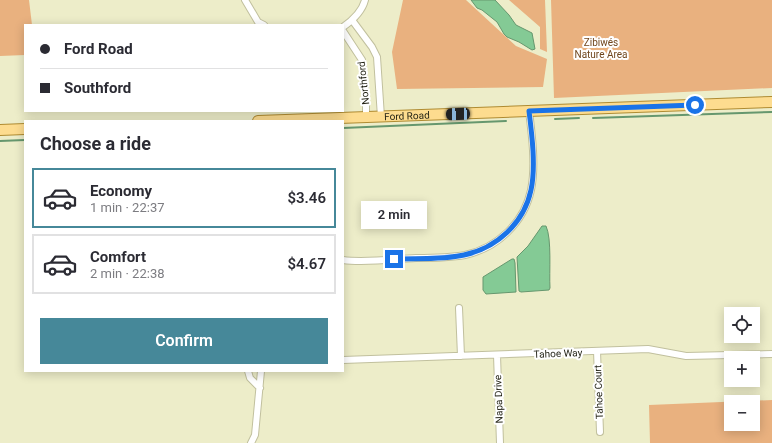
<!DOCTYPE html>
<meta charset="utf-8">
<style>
:root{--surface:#fff;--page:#f7f7f7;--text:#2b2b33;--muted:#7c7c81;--line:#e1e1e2;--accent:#468899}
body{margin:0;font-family:Roboto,sans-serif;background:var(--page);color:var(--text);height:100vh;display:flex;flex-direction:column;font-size:15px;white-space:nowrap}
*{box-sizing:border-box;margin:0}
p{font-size:13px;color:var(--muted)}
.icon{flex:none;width:22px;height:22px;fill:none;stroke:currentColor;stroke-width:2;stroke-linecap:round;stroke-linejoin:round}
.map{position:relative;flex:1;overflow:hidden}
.sheet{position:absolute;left:24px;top:120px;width:320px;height:252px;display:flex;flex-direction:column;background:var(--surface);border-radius:0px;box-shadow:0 2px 10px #0003}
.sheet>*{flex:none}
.top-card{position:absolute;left:24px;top:24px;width:320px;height:88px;border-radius:0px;box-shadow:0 2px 10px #0003;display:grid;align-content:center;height:88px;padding:0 16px;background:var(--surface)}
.fabs{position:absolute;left:724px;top:307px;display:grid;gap:8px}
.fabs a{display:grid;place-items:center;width:36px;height:36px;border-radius:0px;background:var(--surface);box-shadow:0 2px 10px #0003;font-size:20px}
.end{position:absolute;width:18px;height:18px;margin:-9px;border:5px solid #1a73e8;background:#fff;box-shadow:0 0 0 2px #fff}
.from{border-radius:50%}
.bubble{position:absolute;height:28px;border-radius:0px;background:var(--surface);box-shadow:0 2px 10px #0003;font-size:13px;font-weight:600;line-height:28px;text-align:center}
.car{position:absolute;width:12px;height:24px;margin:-12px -6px;border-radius:5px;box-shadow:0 0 3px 1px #0007;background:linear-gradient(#222 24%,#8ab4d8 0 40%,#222 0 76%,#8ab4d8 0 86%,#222 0)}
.top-card b{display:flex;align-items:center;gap:14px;height:38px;font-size:15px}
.top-card b+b{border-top:1px solid var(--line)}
.top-card i{width:10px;height:10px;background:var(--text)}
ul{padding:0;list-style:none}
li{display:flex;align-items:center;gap:12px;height:60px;margin:0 8px 6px;padding:0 8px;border:2px solid var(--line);border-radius:0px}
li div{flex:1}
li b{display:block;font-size:15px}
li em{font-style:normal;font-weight:600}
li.selected{border-color:var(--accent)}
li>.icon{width:36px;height:36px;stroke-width:1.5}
h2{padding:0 16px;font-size:18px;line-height:48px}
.cta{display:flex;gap:8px;margin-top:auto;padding:8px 16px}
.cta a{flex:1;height:46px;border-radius:0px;background:var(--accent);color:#fff;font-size:16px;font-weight:600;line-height:46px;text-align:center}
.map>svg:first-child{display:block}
.green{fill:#e9b17f;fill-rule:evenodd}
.water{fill:#84ca95;stroke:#66976e}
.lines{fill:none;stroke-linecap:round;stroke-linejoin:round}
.stream{stroke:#66976e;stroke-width:2}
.street-casing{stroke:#c1c09e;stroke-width:8}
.primary-casing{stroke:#af8b32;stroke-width:12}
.street{stroke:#fff;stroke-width:6}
.primary{stroke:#fddc8f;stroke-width:10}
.route{stroke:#1a73e8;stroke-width:5}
.labels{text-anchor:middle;stroke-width:4;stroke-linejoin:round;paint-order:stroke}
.park-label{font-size:10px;fill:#70461d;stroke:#fff}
.street-label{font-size:10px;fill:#1f1f12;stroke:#fff}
</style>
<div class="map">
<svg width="772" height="443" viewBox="0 0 772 443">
<rect width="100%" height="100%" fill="#ededc9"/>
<path class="green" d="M 0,0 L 29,0 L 32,25 L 25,25 L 25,55 L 0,56 Z
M 403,0 L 466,0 L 516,46 L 547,59 L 543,87 L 397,89 L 392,52 Z
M 509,0 L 545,0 L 547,52 L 540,49 L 540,27 Z
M 551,0 L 772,0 L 772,88 L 554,98 Z
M 772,400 L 772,443 L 650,443 L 649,405 ZM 731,402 L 753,402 L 753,424 L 731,424 Z"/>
<path class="water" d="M 471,0 L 495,0 L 509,15 L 516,25 L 532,33 L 535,49 L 532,50 L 519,42 L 507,37 L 504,34 L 497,22 L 482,10 L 477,8 Z
M 542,226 L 546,226 C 552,239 549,272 550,288 L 549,290 L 521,292 L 519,291 L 517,257 L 528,246 Z
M 512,259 L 514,259 L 515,263 L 516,292 L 486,294 L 483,290 L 483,277 Z"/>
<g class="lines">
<path class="stream" d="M 593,118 L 772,112
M 555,119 L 579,118
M 343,128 L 506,121
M 0,141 L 25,140"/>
<defs>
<path id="street" d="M 245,0 L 258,22 L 264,25
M 352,20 L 372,47 L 377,57 L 381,117
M 343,27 C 353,20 362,12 365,0
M 343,31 L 362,60 L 366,100 L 366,117
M 343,260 C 365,263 394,259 416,258 C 432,258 449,258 465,255 C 497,248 524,223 531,190 C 536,166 532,135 529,111
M 459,308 L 461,356
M 597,351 L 600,432
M 497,355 L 500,443
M 343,360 L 648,349 L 686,356 L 772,354
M 248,371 L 250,378 L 260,388
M 251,443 L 255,435 L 261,371"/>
<g id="primary">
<path id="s1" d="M 258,121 L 772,102"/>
<path d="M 0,130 L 25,129"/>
</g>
</defs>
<use href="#street" class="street-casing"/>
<use href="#primary" class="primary-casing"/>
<use href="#street" class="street"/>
<use href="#primary" class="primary"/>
</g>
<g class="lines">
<path class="route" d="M 394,259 C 417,258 442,260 464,255 C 497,248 524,223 531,190 C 536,167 532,135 529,111 L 695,105"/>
</g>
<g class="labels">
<g class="park-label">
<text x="601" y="46">Zibiwés<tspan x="601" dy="12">Nature Area</tspan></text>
</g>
<g class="street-label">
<text transform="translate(363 83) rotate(-96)" y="4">Northford</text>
<text dy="4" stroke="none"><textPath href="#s1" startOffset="149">Ford Road</textPath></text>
<text transform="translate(558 353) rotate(-2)" y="4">Tahoe Way</text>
<text transform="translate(598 392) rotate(-92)" y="4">Tahoe Court</text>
<text transform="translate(498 399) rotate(-92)" y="4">Napa Drive</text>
</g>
</g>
</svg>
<div class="fabs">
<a><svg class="icon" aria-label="locate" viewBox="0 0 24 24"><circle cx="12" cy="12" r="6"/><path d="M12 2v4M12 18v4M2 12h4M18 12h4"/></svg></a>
<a>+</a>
<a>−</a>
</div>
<i class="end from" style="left:695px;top:105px"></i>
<i class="end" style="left:394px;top:259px"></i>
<div class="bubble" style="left:361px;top:201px;width:66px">2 min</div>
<i class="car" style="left:458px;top:114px;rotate:268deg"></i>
<div class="top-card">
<b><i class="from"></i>Ford Road</b>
<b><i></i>Southford</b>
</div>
<section class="sheet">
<h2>Choose a ride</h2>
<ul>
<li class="selected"><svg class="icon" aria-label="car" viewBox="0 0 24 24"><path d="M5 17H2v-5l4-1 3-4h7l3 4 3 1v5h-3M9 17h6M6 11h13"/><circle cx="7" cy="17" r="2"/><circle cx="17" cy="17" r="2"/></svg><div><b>Economy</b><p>1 min · 22:37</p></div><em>$3.46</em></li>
<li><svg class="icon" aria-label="car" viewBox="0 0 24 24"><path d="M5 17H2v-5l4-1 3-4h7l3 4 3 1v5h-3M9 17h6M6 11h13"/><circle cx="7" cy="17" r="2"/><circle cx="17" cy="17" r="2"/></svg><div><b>Comfort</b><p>2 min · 22:38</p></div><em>$4.67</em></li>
</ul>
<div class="cta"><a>Confirm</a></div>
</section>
</div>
